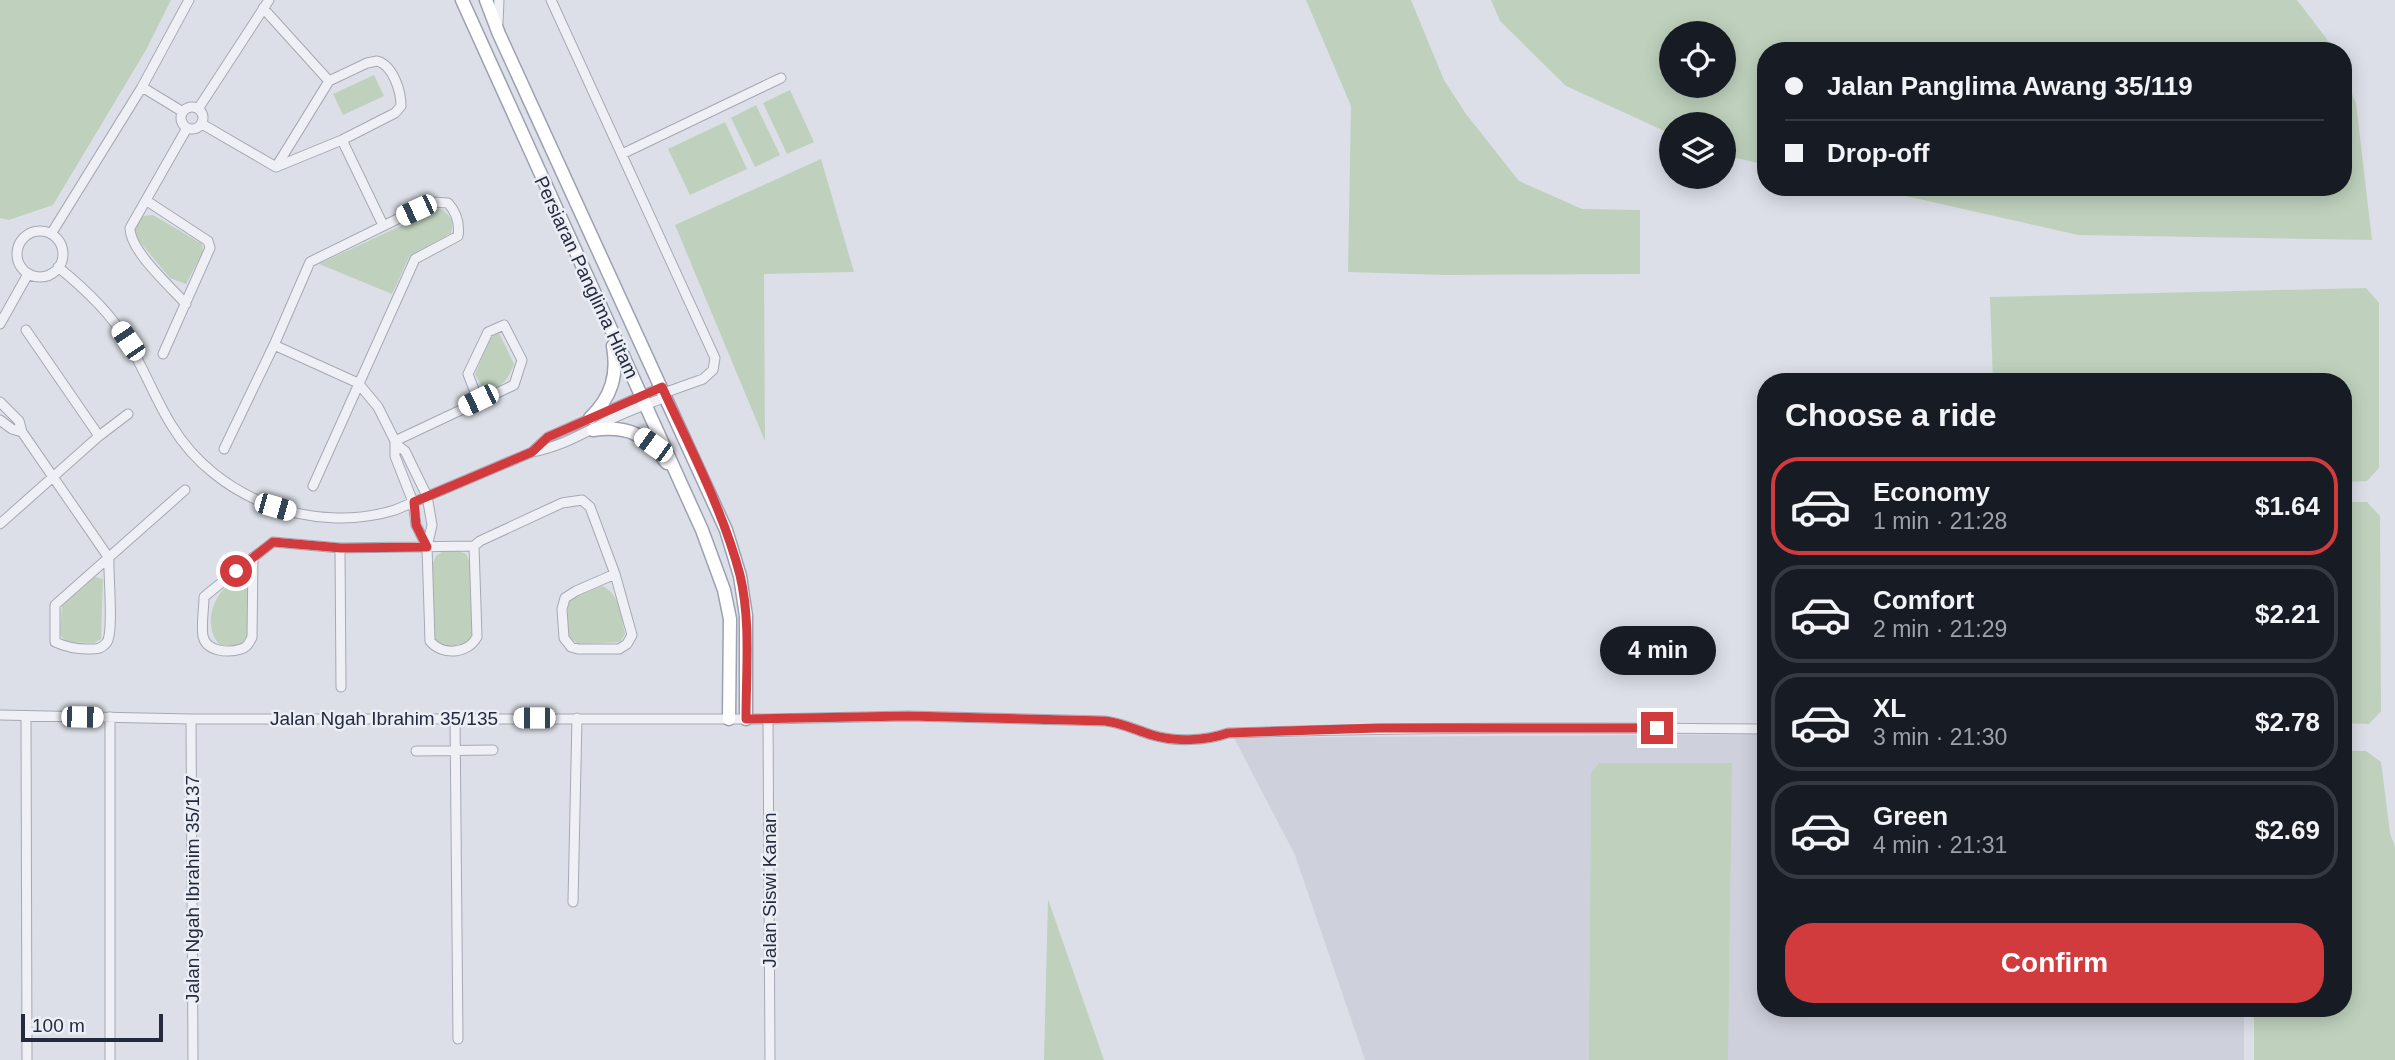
<!DOCTYPE html>
<meta charset="utf-8">
<style>
:root{--surface:#171b24;--page:#242831;--text:#f1f3f6;--muted:#9ea1a6;--line:#363941;--accent:#d23b3d}
body{margin:0;font-family:Helvetica,sans-serif;background:var(--page);color:var(--text);height:100vh;display:flex;flex-direction:column;font-size:26px;white-space:nowrap}
*{box-sizing:border-box;margin:0}
p{font-size:23px;color:var(--muted)}
.icon{flex:none;width:38px;height:38px;fill:none;stroke:currentColor;stroke-width:2;stroke-linecap:round;stroke-linejoin:round}
.map{position:relative;flex:1;overflow:hidden}
.panel{position:absolute;left:1757px;top:373px;width:595px;height:644px;display:flex;flex-direction:column;background:var(--surface);border-radius:28px;box-shadow:0 4px 18px #0003}
.panel>*{flex:none}
.banner{position:absolute;left:1757px;top:42px;width:595px;height:154px;border-radius:28px;box-shadow:0 4px 18px #0003;display:grid;align-content:center;height:154px;padding:0 28px;background:var(--surface)}
.tools{position:absolute;left:1659px;top:21px;display:grid;gap:14px}
.tools a{display:grid;place-items:center;width:77px;height:77px;border-radius:50%;background:var(--surface);box-shadow:0 4px 18px #0003;font-size:35px}
.scale{position:absolute;left:21px;bottom:18px;width:142px;box-sizing:border-box;padding-left:7px;border:4px solid #252b3e;border-top:0;font-size:19px;line-height:24px;white-space:nowrap;color:#252b3e;-webkit-text-stroke:5px #ebeef5;paint-order:stroke}
.end{position:absolute;width:32px;height:32px;margin:-16px;border:9px solid #d23b3d;background:#fff;box-shadow:0 0 0 4px #fff}
.from{border-radius:50%}
.bubble{position:absolute;height:49px;border-radius:24px;background:var(--surface);box-shadow:0 4px 18px #0003;font-size:23px;font-weight:700;line-height:49px;text-align:center}
.car{position:absolute;width:21px;height:42px;margin:-21px -10px;border-radius:9px;box-shadow:0 0 5px 2px #0007;background:linear-gradient(#fff 24%,#345 0 40%,#fff 0 76%,#345 0 86%,#fff 0)}
.banner b{display:flex;align-items:center;gap:24px;height:66px;font-size:26px}
.banner b+b{border-top:2px solid var(--line)}
.banner i{width:18px;height:18px;background:var(--text)}
ul{padding:0;list-style:none}
li{display:flex;align-items:center;gap:21px;height:98px;margin:0 14px 10px;padding:0 14px;border:4px solid var(--line);border-radius:28px}
li div{flex:1}
li b{display:block;font-size:26px}
li em{font-style:normal;font-weight:700}
li.selected{border-color:var(--accent)}
li>.icon{width:63px;height:63px;stroke-width:1.5}
h2{padding:0 28px;font-size:32px;line-height:84px}
.action{display:flex;gap:14px;margin-top:auto;padding:14px 28px}
.action a{flex:1;height:80px;border-radius:28px;background:var(--accent);color:#fff;font-size:28px;font-weight:700;line-height:80px;text-align:center}
.map>svg:first-child{display:block}
.built{fill:#ced1dc}
.green{fill:#bfd1bd;fill-rule:evenodd}
.lines{fill:none;stroke-linecap:round;stroke-linejoin:round}
.minor-casing{stroke:#a5a9b4;stroke-width:11}
.major-casing{stroke:#9ba1b3;stroke-width:15}
.minor{stroke:#eff0f5;stroke-width:9}
.major{stroke:#fff;stroke-width:12}
.route{stroke:#d23b3d;stroke-width:9}
.labels{text-anchor:middle;stroke-width:5;stroke-linejoin:round;paint-order:stroke}
.street-label{font-size:19px;fill:#252b3e;stroke:#ebeef5}
</style>
<div class="map">
<svg width="2395" height="1060" viewBox="0 0 2395 1060">
<rect width="100%" height="100%" fill="#dcdfe7"/>
<path class="built" d="M 1766,734 L 1766,1008 L 2244,1008 L 2244,1060 L 1365,1060 L 1295,855 L 1234,738 Z"/>
<path class="green" d="M 0,0 L 171,0 L 146,50 L 53,205 L 9,220 L 0,218 Z
M 1306,0 L 1411,0 L 1444,80 L 1466,114 L 1519,181 L 1582,209 L 1640,210 L 1640,274 L 1445,275 L 1348,272 L 1351,106 Z
M 1491,0 L 2297,0 L 2326,38 L 2332,51 L 1766,51 L 1766,165 L 1724,155 L 1724,124 L 1671,124 L 1671,134 L 1566,86 L 1500,21 ZM 1671,33 L 1724,33 L 1724,86 L 1671,86 Z
M 374,75 L 384,96 L 343,115 L 333,94 Z
M 2343,75 L 2356,103 L 2372,240 L 2078,235 L 1866,187 L 2343,187 Z
M 790,90 L 814,142 L 787,154 L 763,103 Z
M 756,105 L 780,155 L 755,167 L 731,118 Z
M 725,122 L 747,169 L 690,195 L 668,149 Z
M 821,159 L 854,272 L 764,274 L 765,441 L 675,225 Z
M 439,208 C 449,212 455,223 451,233 L 409,257 L 392,294 L 319,264 Z
M 153,215 L 202,244 L 203,252 L 186,284 L 170,278 L 135,236 C 134,227 137,222 142,216 Z
M 2366,288 L 2379,303 L 2379,468 L 2367,481 L 2343,482 L 2343,382 L 1993,381 L 1990,297 Z
M 499,333 L 514,364 C 508,380 502,389 484,390 L 475,374 L 491,337 Z
M 2343,502 L 2367,502 L 2380,516 L 2381,711 L 2369,724 L 2343,723 Z
M 443,551 L 458,551 L 466,554 L 470,563 L 472,636 C 465,650 442,652 434,638 L 432,565 L 436,556 Z
M 95,577 L 103,579 L 101,639 L 94,643 L 66,642 L 60,635 L 62,606 Z
M 246,577 L 249,582 L 249,633 L 241,645 L 220,645 C 199,623 217,581 246,577 Z
M 602,586 C 620,593 621,617 625,634 L 620,642 L 578,644 L 568,636 L 568,603 L 571,599 Z
M 2343,751 L 2366,751 L 2381,762 L 2390,833 L 2395,847 L 2395,1060 L 2254,1060 L 2254,1008 L 2343,1008 Z
M 1599,763 L 1732,763 L 1728,1060 L 1589,1060 L 1591,774 Z
M 1048,899 L 1104,1060 L 1044,1060 Z"/>
<g class="lines">
<defs>
<path id="minor" d="M 551,0 L 715,358 L 713,370 L 703,379 L 664,393
M 263,8 L 329,81
M 498,23 L 499,0
M 377,61 C 393,65 401,91 401,106 L 395,113 L 342,140 L 276,167 L 329,81 L 367,63 Z
M 142,87 L 183,112
M181 118a11 11 0 1 1 22 0a11 11 0 1 1-22 0Z
M 198,109 L 269,0
M 202,124 L 276,167
M 342,140 L 383,225
M 622,154 L 781,78
M 147,201 L 208,241 L 210,248 L 163,354
M17 254a23 23 0 1 1 46 0a23 23 0 1 1-46 0Z
M 51,234 L 142,87 L 189,0
M 58,267 C 84,288 110,312 127,341 C 144,368 155,399 172,426 C 217,500 313,535 395,510 L 532,452 C 559,447 580,435 604,423 C 623,412 646,405 666,397
M 186,304 C 170,286 130,251 130,228 L 187,128
M 0,324 L 28,274
M 26,330 L 99,436
M 274,345 L 358,383 L 378,407 L 395,441 L 395,456 L 413,502 L 416,525 L 427,547
M 0,402 L 19,421 L 22,432
M 0,420 L 12,429 L 22,432 L 109,558
M 395,441 L 514,385 L 522,360 L 504,325 L 488,332 L 468,374 L 478,400
M 396,444 L 405,451 L 427,496 L 432,525 L 427,547 L 430,641 C 442,656 468,654 477,637 L 474,546
M 224,449 L 274,345 L 310,262 L 432,202 L 448,203 C 457,213 460,223 458,236 L 415,259 L 313,486
M 534,450 L 548,437 L 662,387
M 0,524 L 99,436 L 128,414
M 340,548 L 341,687
M 253,557 L 252,637 C 250,642 247,648 241,649 C 229,653 206,652 203,636 C 201,625 204,609 204,597 C 227,578 250,560 273,542 L 340,548 L 474,546 L 480,541 L 562,503 L 582,500 L 590,507 L 615,574 L 632,635 L 627,644 L 619,649 L 578,649 L 571,647 L 564,638 L 562,609 L 565,598 L 576,591 L 615,574
M 109,558 C 108,575 114,631 107,642 C 101,650 95,649 87,649 C 74,649 66,647 55,642 L 55,605 L 185,490
M 0,715 L 191,719 L 768,719 L 908,716 L 1105,721 C 1122,723 1136,730 1152,735 C 1175,742 1205,741 1228,733 C 1407,727 1586,727 1766,729
M 26,716 L 27,1060
M 110,717 L 110,1060
M 455,717 L 458,1039
M 191,719 L 193,1060
M 768,719 L 770,1060
M 416,751 L 493,750
M 573,902 L 577,718"/>
<path id="major" d="M 462,0 L 702,530 L 724,590 L 730,619 L 729,719
M 486,0 L 499,34 L 726,530 L 740,576 L 746,616 L 746,719
M 590,418 C 612,397 618,374 613,346
M 593,430 C 630,425 645,435 667,463"/>
</defs>
<use href="#minor" class="minor-casing"/>
<use href="#major" class="major-casing"/>
<use href="#minor" class="minor"/>
<use href="#major" class="major"/>
</g>
<g class="lines">
<path class="route" d="M 236,571 L 273,542 L 341,548 L 427,547 L 416,525 L 414,502 L 532,452 L 548,437 L 662,387 C 690,448 723,510 740,575 C 751,621 746,672 746,719 L 908,716 L 1105,721 C 1122,723 1136,730 1152,735 C 1175,742 1205,741 1228,733 L 1378,728 L 1657,728"/>
</g>
<g class="labels">
<g class="street-label">
<text transform="translate(587 277) rotate(65)" y="7">Persiaran Panglima Hitam</text>
<text x="384" y="725">Jalan Ngah Ibrahim 35/135</text>
<text transform="translate(192 889) rotate(-90)" y="7">Jalan Ngah Ibrahim 35/137</text>
<text transform="translate(769 890) rotate(-90)" y="7">Jalan Siswi Kanan</text>
</g>
</g>
</svg>
<div class="tools">
<a><svg class="icon" aria-label="locate" viewBox="0 0 24 24"><circle cx="12" cy="12" r="6"/><path d="M12 2v4M12 18v4M2 12h4M18 12h4"/></svg></a>
<a><svg class="icon" aria-label="layers" viewBox="0 0 24 24"><path d="M12 4l9 5-9 5-9-5zM3 14l9 5 9-5"/></svg></a>
</div>
<div class="scale">100 m</div>
<i class="end from" style="left:236px;top:571px"></i>
<i class="end" style="left:1657px;top:728px"></i>
<div class="bubble" style="left:1600px;top:626px;width:116px">4 min</div>
<i class="car" style="left:416px;top:210px;rotate:245deg"></i>
<i class="car" style="left:128px;top:341px;rotate:326deg"></i>
<i class="car" style="left:478px;top:400px;rotate:244deg"></i>
<i class="car" style="left:653px;top:445px;rotate:306deg"></i>
<i class="car" style="left:275px;top:507px;rotate:106deg"></i>
<i class="car" style="left:82px;top:717px;rotate:91deg"></i>
<i class="car" style="left:534px;top:718px;rotate:270deg"></i>
<div class="banner">
<b><i class="from"></i>Jalan Panglima Awang 35/119</b>
<b><i></i>Drop-off</b>
</div>
<section class="panel">
<h2>Choose a ride</h2>
<ul>
<li class="selected"><svg class="icon" aria-label="car" viewBox="0 0 24 24"><path d="M5 17H2v-5l4-1 3-4h7l3 4 3 1v5h-3M9 17h6M6 11h13"/><circle cx="7" cy="17" r="2"/><circle cx="17" cy="17" r="2"/></svg><div><b>Economy</b><p>1 min · 21:28</p></div><em>$1.64</em></li>
<li><svg class="icon" aria-label="car" viewBox="0 0 24 24"><path d="M5 17H2v-5l4-1 3-4h7l3 4 3 1v5h-3M9 17h6M6 11h13"/><circle cx="7" cy="17" r="2"/><circle cx="17" cy="17" r="2"/></svg><div><b>Comfort</b><p>2 min · 21:29</p></div><em>$2.21</em></li>
<li><svg class="icon" aria-label="car" viewBox="0 0 24 24"><path d="M5 17H2v-5l4-1 3-4h7l3 4 3 1v5h-3M9 17h6M6 11h13"/><circle cx="7" cy="17" r="2"/><circle cx="17" cy="17" r="2"/></svg><div><b>XL</b><p>3 min · 21:30</p></div><em>$2.78</em></li>
<li><svg class="icon" aria-label="car" viewBox="0 0 24 24"><path d="M5 17H2v-5l4-1 3-4h7l3 4 3 1v5h-3M9 17h6M6 11h13"/><circle cx="7" cy="17" r="2"/><circle cx="17" cy="17" r="2"/></svg><div><b>Green</b><p>4 min · 21:31</p></div><em>$2.69</em></li>
</ul>
<div class="action"><a>Confirm</a></div>
</section>
</div>
